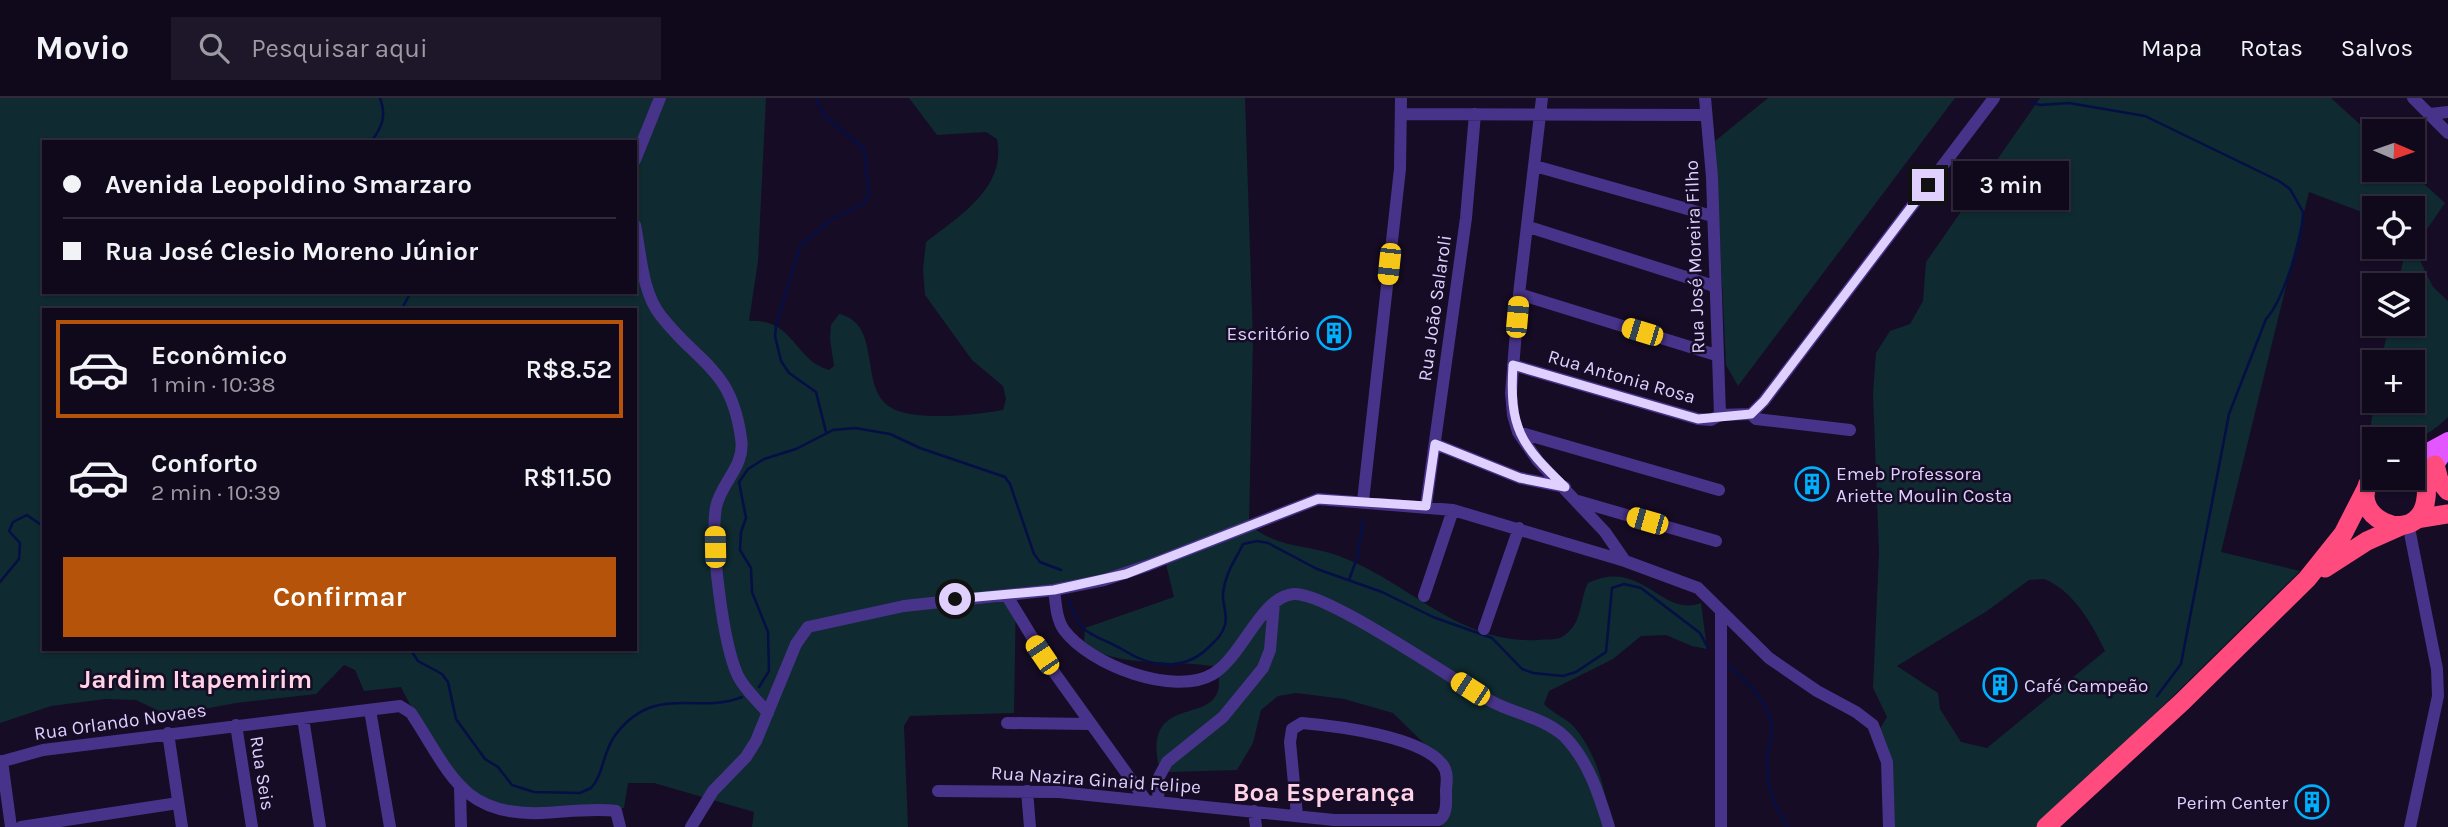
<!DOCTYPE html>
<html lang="pt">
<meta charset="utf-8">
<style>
:root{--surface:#10091c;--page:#1e1729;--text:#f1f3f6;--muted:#9c9aa3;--line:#302a3b;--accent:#b45309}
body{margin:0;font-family:Karla,sans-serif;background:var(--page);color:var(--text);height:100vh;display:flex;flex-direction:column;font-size:26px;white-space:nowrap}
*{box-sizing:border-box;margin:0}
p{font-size:23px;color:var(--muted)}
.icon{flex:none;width:38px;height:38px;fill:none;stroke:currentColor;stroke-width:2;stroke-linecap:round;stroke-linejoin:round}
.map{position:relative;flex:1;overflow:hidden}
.sheet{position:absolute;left:42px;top:210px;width:595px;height:343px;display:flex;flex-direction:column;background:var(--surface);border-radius:0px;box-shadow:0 2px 5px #0004,0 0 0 2px var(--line)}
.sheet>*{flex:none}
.top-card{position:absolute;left:42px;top:42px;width:595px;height:154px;border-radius:0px;box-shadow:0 2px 5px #0004,0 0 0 2px var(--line);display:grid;align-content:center;height:154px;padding:0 21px;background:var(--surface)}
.needle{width:46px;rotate:92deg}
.fabs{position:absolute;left:2362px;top:21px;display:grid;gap:14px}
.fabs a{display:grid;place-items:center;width:63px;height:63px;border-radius:0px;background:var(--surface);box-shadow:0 2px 5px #0004,0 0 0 2px var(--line);font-size:35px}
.end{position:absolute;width:32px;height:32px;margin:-16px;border:9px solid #dfd0ff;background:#111;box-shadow:0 0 0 4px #111}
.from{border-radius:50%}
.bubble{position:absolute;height:49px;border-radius:0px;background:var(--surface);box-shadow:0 2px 5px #0004,0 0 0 2px var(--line);font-size:23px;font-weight:600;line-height:49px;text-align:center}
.car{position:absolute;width:21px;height:42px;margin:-21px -10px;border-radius:9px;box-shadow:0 0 5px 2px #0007;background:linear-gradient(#f5c518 24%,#345 0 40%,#f5c518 0 76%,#345 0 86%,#f5c518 0)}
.top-card b{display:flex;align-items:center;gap:24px;height:66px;font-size:26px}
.top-card b+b{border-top:2px solid var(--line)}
.top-card i{width:18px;height:18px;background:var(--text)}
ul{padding:12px 0 0;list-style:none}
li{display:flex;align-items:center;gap:21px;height:98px;margin:0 14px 10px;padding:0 7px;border:4px solid transparent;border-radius:0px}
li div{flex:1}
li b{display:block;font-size:26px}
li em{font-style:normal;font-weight:600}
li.selected{border-color:var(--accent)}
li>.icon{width:63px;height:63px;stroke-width:1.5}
.cta{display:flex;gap:14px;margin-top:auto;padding:14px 21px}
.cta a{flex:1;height:80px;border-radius:0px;background:var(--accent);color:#fff;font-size:28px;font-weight:600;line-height:80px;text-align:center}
header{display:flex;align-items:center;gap:42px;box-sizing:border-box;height:98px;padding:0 35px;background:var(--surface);border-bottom:2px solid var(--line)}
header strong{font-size:33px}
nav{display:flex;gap:38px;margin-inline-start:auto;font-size:24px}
.search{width:490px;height:63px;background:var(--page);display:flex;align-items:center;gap:18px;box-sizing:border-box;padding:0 24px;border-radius:0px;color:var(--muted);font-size:26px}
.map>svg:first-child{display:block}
.green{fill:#0f2a30;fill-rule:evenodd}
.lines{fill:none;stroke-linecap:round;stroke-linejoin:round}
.stream{stroke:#050f46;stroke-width:2.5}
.minor{stroke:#473389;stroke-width:12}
.major{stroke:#e257ff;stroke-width:16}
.highway{stroke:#ff4b7d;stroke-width:19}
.route{stroke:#dfd0ff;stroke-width:9}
.labels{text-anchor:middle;stroke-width:5;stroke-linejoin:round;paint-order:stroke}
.street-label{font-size:19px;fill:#dfd0ff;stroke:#160c25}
.poi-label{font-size:19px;fill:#dfd0ff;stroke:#160c25;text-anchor:end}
.district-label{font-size:26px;font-weight:bold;fill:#ffd2e6;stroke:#160c25}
</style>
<header>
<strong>Movio</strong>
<div class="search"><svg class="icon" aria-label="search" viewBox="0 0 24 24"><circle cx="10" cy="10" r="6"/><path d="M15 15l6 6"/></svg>Pesquisar aqui</div>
<nav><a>Mapa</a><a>Rotas</a><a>Salvos</a></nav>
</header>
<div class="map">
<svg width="2448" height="729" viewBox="0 0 2448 729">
<rect width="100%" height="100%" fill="#160c25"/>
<path class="green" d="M 0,0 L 766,0 L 758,163 L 749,223 C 794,220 794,262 829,272 L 834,268 L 830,241 L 831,227 L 839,216 C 883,226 858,288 890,309 C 911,324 978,317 1003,312 L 1006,301 L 1003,288 L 972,262 L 925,197 L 923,171 L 926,144 C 959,118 1007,90 997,41 L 986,34 L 937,37 L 909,0 L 1245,0 L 1253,243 L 1249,427 C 1282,452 1304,445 1339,458 C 1410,484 1457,546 1539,542 C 1545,541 1554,542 1560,540 C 1584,527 1578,505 1588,485 C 1642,459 1661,520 1701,505 L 1707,551 L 1692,548 L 1666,537 L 1641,538 L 1613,561 L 1549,593 L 1544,606 C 1553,616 1567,620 1575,630 C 1597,656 1607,695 1610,729 L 1442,729 L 1448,709 L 1450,671 L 1393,615 L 1344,601 L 1296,595 L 1278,598 L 1261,612 L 1253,645 L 1237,672 L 1169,674 L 1158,665 C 1157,656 1155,646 1158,638 C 1169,599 1231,627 1217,569 C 1180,561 1112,571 1084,545 L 1085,530 L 1174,499 L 1166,466 L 1016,494 L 1014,615 L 910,618 L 904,628 L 908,729 L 752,729 L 754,714 L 654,685 L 628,685 L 624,710 C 580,712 534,718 491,706 C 466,699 412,614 401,589 L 364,593 L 355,572 L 344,567 L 316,596 L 236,605 L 177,616 L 165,616 L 136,602 L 106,601 L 51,608 L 0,625 ZM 44,44 L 635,44 L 635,194 L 44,194 ZM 44,212 L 635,212 L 635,551 L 44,551 Z
M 1768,0 L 1955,0 L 1738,288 L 1726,267 L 1715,43 Z
M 2040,0 L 2331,0 L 2375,40 L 2375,72 L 2409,72 L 2445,105 L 2423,137 L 2413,133 L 2413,110 L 2375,110 L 2375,119 L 2309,94 L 2221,454 L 2300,473 L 2040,729 L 1892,729 L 1879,632 L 1887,619 L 1873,590 L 1879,454 L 1873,296 L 1876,255 L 1890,233 L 1910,226 L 1923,203 L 1926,164 ZM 2044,481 C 2073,492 2092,526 2105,553 L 1987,650 L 1961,644 L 1940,611 L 1938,595 L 1897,568 L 1987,513 L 2029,482 Z
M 2413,148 L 2433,189 L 2448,203 L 2448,319 C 2420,346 2411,341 2375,341 L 2375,353 L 2367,358 L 2375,295 L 2375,303 L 2413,303 L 2413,264 L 2381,264 L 2389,226 L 2413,226 L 2413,187 L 2398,187 L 2406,149 Z"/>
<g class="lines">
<path class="stream" d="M 816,0 L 824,17 L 864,51 L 869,95 L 865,105 L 832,121 L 800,148 L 776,228 L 775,238 L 781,263 L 789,275 L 816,294 L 826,334
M 2031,4 L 2040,7 L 2069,5 L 2145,18 L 2279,83 L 2290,91 L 2303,114 C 2303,139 2283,203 2266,221 L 2229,316 L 2181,566 L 2157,598
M 371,44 C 382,29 387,18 380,0
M 401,212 L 411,194
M 1349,482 L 1358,457 L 1363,422
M 0,484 L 19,461 L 20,445 L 9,433 L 13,424 L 27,417 L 44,429
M 1069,501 C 1080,541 1093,534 1125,553 C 1152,570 1185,573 1209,549 C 1216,542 1222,537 1225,527 C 1228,515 1222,506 1223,495 C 1226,473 1234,465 1243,446 L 1257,443 L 1268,445 L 1317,471 L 1382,494 L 1433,519 L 1492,540 L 1522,571 L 1533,575 L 1563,578 L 1576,574 L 1606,554 L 1612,490 L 1624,486 L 1641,490 L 1700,535 L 1708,550
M 410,551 L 418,563 L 442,576 L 448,584 L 456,621 L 485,661 L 498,669 L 512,687 L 534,694 L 580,695 L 591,690 C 604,676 603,652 616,636 C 655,585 698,617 742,599
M 1727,566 C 1745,582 1762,597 1770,620 C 1775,634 1768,650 1767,663 C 1767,688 1774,710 1788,729
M 759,589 L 769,573 L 768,534 L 752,494 L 751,470 L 740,452 L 741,434 L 746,420 L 739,384 L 748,371 L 764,361 L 796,351 L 833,332 L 855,330 L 890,336 L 920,350 L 1005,379 L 1010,386 L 1034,456 L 1040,464 L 1061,472"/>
<path class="minor" d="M 1542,0 L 1519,196 L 1511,295 L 1513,317 L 1518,334 L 1538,363 L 1605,434 L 1625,463
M 1705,0 L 1712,79 L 1720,317
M 2413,0 L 2448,35
M 1402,16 L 1706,17
M 2430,16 L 2448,14
M 635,62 L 660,0
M 1535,68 L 1712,118
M 635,127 C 641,157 642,194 661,218 C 699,267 731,269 741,340 C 746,368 721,384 716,409 C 710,444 723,546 738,578 C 745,592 758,603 768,615
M 1529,129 L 1714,188
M 1519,196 L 1716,257
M 1513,267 L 1698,321 L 1711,322 L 1720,317
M 1751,316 L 1756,321 L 1850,332
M 1720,317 L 1751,316 L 1764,303 L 1994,0
M 1518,334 L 1719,392
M 1435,346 L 1520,380 L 1565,389
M 1363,403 L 1400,71 L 1401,0
M 1578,403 L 1716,443
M 1426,408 L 1466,120 L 1475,16
M 2408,425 L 2437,571 L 2438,598 L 2410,729
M 1054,492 C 1056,505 1056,521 1064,532 C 1090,567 1174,599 1213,576 C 1243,558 1261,498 1294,496 C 1327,494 1453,582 1489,602 C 1513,616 1544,619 1565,639 C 1589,664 1599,697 1609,729
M 1007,498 L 1051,570 L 1145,701
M 1424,498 L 1453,412
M 1721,515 L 1721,729
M 1484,531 L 1519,430
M 370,612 L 390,729
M 303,620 L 320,729
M 1007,625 L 1090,626
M 236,627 L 252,729
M 168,635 L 182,729
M 2,663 L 11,729
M 0,664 L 43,652 L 400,608 L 411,615 C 450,674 461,718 541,715 C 565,714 592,710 616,713 L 620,729
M 460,690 L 461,729
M 938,693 L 1059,694 L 1334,722 L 1439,722 C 1448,716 1446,702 1446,692 C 1447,683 1448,673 1442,666 C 1420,638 1336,628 1302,625 L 1292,631 L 1290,644 L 1297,717
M 1027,693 L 1030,729
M 1158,703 L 1159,679 L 1167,664 L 1223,619 L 1263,570 L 1270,552 L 1274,505
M 1254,713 L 1256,729
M 21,729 L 178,705
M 691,729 L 713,693 L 746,659 L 756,643 L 796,546 L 808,529 L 904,508 L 1054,492 L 1104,482 L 1149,467 L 1318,401 L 1453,412 L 1625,463 L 1698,490 L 1769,560 L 1817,593 L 1856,614 L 1873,627 L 1887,664 L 1889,729"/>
<path class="major" d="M 2413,361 L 2448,342
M 2430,376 L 2448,349"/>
<path class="highway" d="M 2435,367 L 2439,382 L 2448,393
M 2375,376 C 2337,417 2420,455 2426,400 C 2428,387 2423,379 2413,371
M 2416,421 L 2448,416
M 2325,470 L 2367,443 L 2403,427
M 2046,729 L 2182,604 L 2307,481 L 2343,436 L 2367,389"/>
</g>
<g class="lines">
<path class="route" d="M 955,501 L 1054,492 L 1126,476 L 1318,401 L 1426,408 L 1435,346 L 1520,380 L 1565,389 C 1520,346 1509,330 1513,267 L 1698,321 L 1751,316 L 1764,303 L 1928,87"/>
</g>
<defs>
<symbol id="building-ring" viewBox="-11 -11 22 22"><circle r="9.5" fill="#160c25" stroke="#00affb" stroke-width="1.5"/><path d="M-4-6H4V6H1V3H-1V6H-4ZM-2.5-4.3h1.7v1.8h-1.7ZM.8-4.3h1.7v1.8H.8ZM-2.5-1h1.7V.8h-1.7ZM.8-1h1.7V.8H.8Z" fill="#00affb"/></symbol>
</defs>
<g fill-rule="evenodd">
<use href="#building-ring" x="1315" y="216" width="38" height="38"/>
<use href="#building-ring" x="1793" y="367" width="38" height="38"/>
<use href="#building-ring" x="1981" y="568" width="38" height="38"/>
<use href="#building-ring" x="2293" y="685" width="38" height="38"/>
</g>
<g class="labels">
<g class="street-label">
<text transform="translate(1694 159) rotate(-92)" y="7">Rua José Moreira Filho</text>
<text transform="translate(1434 210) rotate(-82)" y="7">Rua João Salaroli</text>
<text transform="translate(1622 278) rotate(16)" y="7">Rua Antonia Rosa</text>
<text transform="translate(120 623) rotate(-8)" y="7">Rua Orlando Novaes</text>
<text transform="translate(263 675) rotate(81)" y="7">Rua Seis</text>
<text transform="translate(1096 681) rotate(4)" y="7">Rua Nazira Ginaid Felipe</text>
</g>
<g class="poi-label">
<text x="1310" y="242">Escritório</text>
<text x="1836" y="382" text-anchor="start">Emeb Professora<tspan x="1836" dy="22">Ariette Moulin Costa</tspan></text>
<text x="2024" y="594" text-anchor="start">Café Campeão</text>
<text x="2288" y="711">Perim Center</text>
</g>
<g class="district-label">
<text x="196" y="590">Jardim Itapemirim</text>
<text x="1324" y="703">Boa Esperança</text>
</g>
</g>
</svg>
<div class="fabs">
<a><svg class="needle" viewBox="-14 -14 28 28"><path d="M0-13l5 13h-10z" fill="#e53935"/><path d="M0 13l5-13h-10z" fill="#9c9aa3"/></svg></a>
<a><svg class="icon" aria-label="locate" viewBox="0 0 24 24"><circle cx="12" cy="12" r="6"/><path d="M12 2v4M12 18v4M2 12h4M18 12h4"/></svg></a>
<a><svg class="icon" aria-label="layers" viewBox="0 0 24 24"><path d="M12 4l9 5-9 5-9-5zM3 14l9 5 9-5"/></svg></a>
<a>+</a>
<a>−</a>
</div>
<i class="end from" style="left:955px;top:501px"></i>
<i class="end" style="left:1928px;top:87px"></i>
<div class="bubble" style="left:1953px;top:63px;width:116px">3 min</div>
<i class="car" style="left:1389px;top:166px;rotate:186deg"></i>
<i class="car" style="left:1517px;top:219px;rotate:5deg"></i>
<i class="car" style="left:1642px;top:234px;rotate:287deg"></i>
<i class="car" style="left:1647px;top:423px;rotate:286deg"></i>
<i class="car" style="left:715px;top:449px;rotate:359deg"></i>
<i class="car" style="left:1042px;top:557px;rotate:326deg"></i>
<i class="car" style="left:1470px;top:591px;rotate:303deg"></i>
<div class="top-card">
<b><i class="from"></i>Avenida Leopoldino Smarzaro</b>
<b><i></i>Rua José Clesio Moreno Júnior</b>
</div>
<section class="sheet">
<ul>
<li class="selected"><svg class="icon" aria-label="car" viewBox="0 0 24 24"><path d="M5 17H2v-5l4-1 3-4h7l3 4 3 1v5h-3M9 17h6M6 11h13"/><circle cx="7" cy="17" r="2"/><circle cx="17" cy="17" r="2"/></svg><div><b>Econômico</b><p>1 min · 10:38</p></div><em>R$8.52</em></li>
<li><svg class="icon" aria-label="car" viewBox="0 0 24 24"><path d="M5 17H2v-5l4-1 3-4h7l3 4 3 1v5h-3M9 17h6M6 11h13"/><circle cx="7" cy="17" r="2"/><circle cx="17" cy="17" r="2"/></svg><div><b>Conforto</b><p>2 min · 10:39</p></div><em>R$11.50</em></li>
</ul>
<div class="cta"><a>Confirmar</a></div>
</section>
</div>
